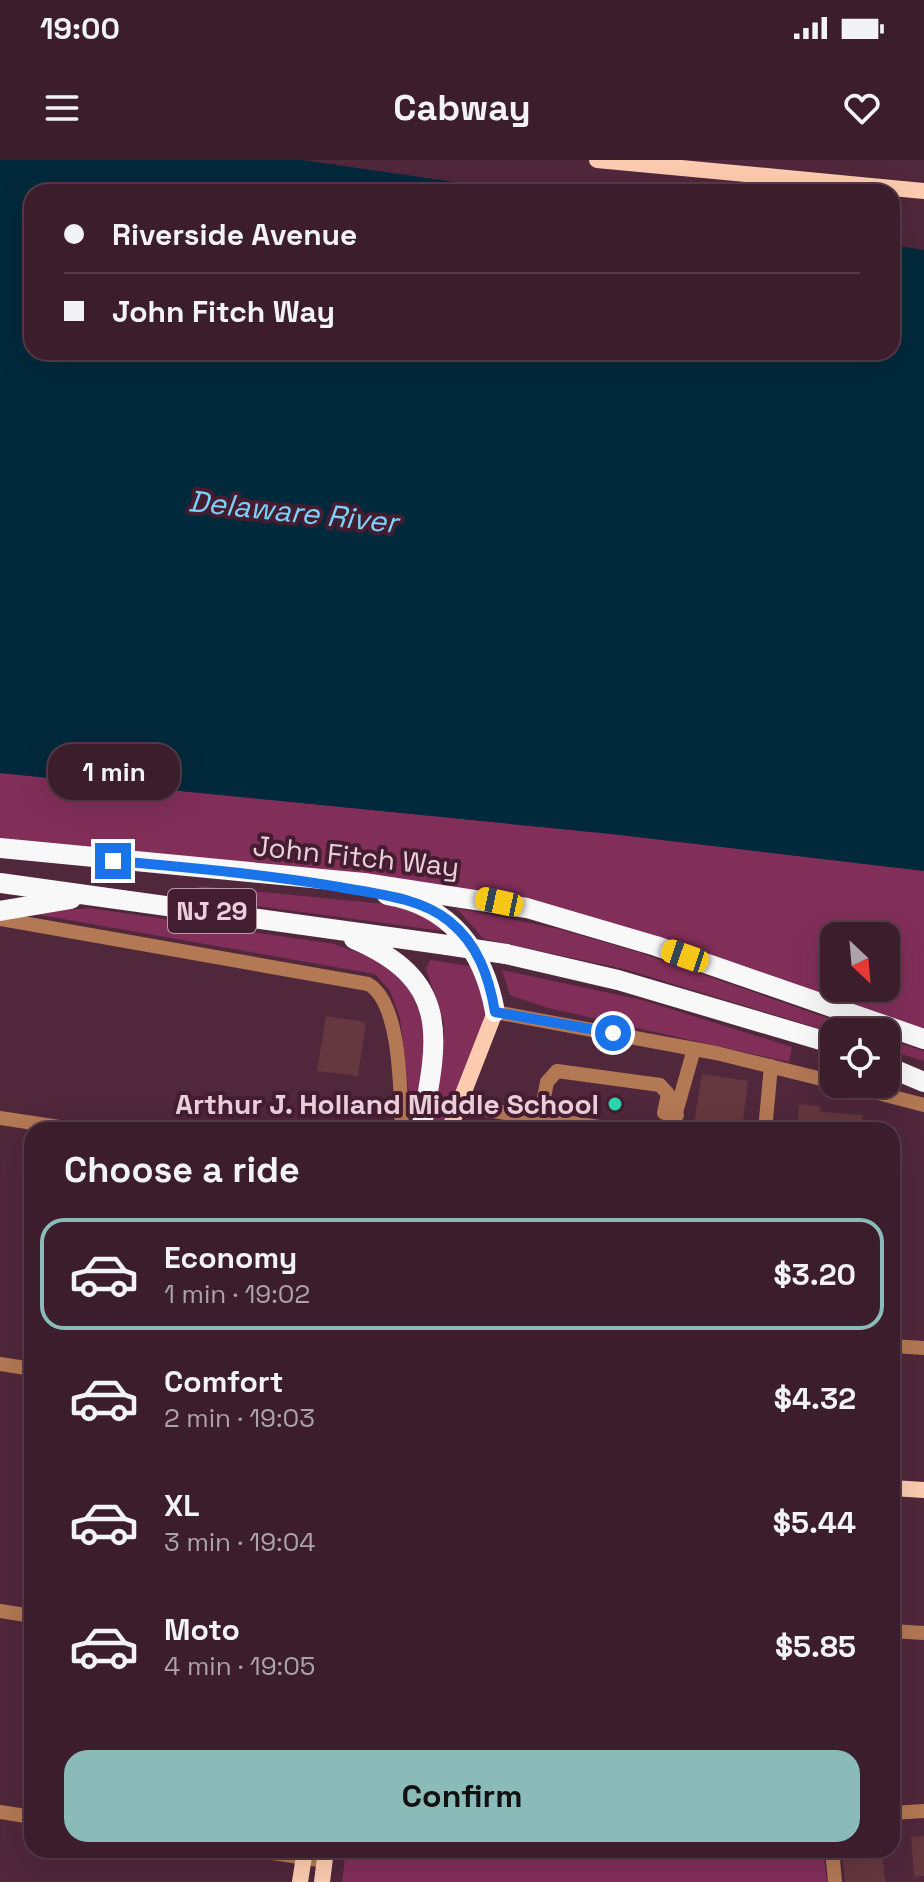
<!DOCTYPE html>
<meta charset="utf-8">
<style>
:root{--surface:#3c1d2c;--page:#472a38;--text:#f1f3f6;--muted:#aca2a9;--line:#553b48;--accent:#8bbbb9}
body{margin:0;font-family:"Space Grotesk",sans-serif;background:var(--page);color:var(--text);height:100vh;display:flex;flex-direction:column;font-size:30px;white-space:nowrap}
*{box-sizing:border-box;margin:0}
p{font-size:26px;color:var(--muted)}
.icon{flex:none;width:44px;height:44px;fill:none;stroke:currentColor;stroke-width:2;stroke-linecap:round;stroke-linejoin:round}
.map{position:relative;flex:1;overflow:hidden}
.details{position:absolute;left:24px;top:962px;width:876px;height:736px;display:flex;flex-direction:column;background:var(--surface);border-radius:24px;box-shadow:0 8px 32px #0002,0 0 0 2px var(--line)}
.details>*{flex:none}
.banner{position:absolute;left:24px;top:24px;width:876px;height:176px;border-radius:24px;box-shadow:0 8px 32px #0002,0 0 0 2px var(--line);display:grid;align-content:center;height:176px;padding:0 40px;background:var(--surface)}
.needle{width:52px;rotate:154deg}
.fabs{position:absolute;left:820px;top:762px;display:grid;gap:16px}
.fabs a{display:grid;place-items:center;width:80px;height:80px;border-radius:16px;background:var(--surface);box-shadow:0 8px 32px #0002,0 0 0 2px var(--line);font-size:40px}
.end{position:absolute;width:36px;height:36px;margin:-18px;border:10px solid #1a73e8;background:#fff;box-shadow:0 0 0 4px #fff}
.from{border-radius:50%}
.bubble{position:absolute;height:56px;border-radius:24px;background:var(--surface);box-shadow:0 8px 32px #0002,0 0 0 2px var(--line);font-size:26px;font-weight:800;line-height:56px;text-align:center}
.car{position:absolute;width:24px;height:48px;margin:-24px -12px;border-radius:10px;box-shadow:0 0 6px 2px #0007;background:linear-gradient(#f5c518 24%,#345 0 40%,#f5c518 0 76%,#345 0 86%,#f5c518 0)}
.banner b{display:flex;align-items:center;gap:28px;height:76px;font-size:30px}
.banner b+b{border-top:2px solid var(--line)}
.banner i{width:20px;height:20px;background:var(--text)}
ul{padding:0;list-style:none}
li{display:flex;align-items:center;gap:24px;height:112px;margin:0 16px 12px;padding:0 24px;border:4px solid transparent;border-radius:24px}
li div{flex:1}
li b{display:block;font-size:30px}
li em{font-style:normal;font-weight:800}
li.selected{border-color:var(--accent)}
li>.icon{width:72px;height:72px;stroke-width:1.5}
h2{padding:0 40px;font-size:36px;line-height:96px}
.primary-button{display:flex;gap:16px;margin-top:auto;padding:16px 40px}
.primary-button a{flex:1;height:92px;border-radius:24px;background:var(--accent);color:#111;font-size:32px;font-weight:800;line-height:92px;text-align:center}
.status{display:flex;justify-content:space-between;align-items:center;height:56px;padding:0 40px;background:var(--surface);direction:ltr}
.status svg{height:22px;fill:currentColor}
header{display:flex;justify-content:space-between;align-items:center;height:104px;padding:0 40px;background:var(--surface);font-size:36px;font-weight:800}
.map>svg:first-child{display:block}
.green{fill:#812e59;fill-rule:evenodd}
.water{fill:#00293b}
.building{fill:#65373e}
.lines{fill:none;stroke-linecap:round;stroke-linejoin:round}
.minor{stroke:#b37854;stroke-width:14}
.major{stroke:#fdccb0;stroke-width:16}
.highway{stroke:#f8f8f8;stroke-width:20}
.highway-bridge{stroke:#f8f8f8;stroke-width:20}
.route{stroke:#1a73e8;stroke-width:10}
.poi-dot{fill:#2bd5ac;stroke:#451d31;stroke-width:3}
.labels{text-anchor:middle;stroke-width:8;stroke-linejoin:round;paint-order:stroke}
.shield{fill:#451d31;stroke:#b99aa8;stroke-width:2}
.shield-label{font-size:26px;font-weight:bold;fill:#ebd0db}
.street-label{font-size:28px;fill:#ebd0db;stroke:#451d31}
.poi-label{font-size:28px;font-weight:bold;fill:#ebd0db;stroke:#451d31;text-anchor:end}
.water-label{font-size:30px;font-style:italic;fill:#7cd1fb;stroke:#451d31}
</style>
<div class="status"><b>19:00</b><svg viewBox="0 0 49 12"><path d="M0 12V9h3v3zM5 12V6h3v6zM10 12V3h3v9zM15 12V0h3v12zM26 1h20v11H26zM47 4h2v5h-2z"/></svg></div>
<header><svg class="icon" aria-label="menu" viewBox="0 0 24 24"><path d="M4 6h16M4 12h16M4 18h16"/></svg>Cabway<svg class="icon" aria-label="heart" viewBox="0 0 24 24"><path d="M12 20l-8-8c-3-5 5-10 8-4 3-6 11-1 8 4z"/></svg></header>
<div class="map">
<svg width="924" height="1722" viewBox="0 0 924 1722">
<rect width="100%" height="100%" fill="#50273b"/>
<path class="green" d="M 0,613 L 612,674 L 924,711 L 924,879 L 527,748 L 0,688 ZM 834,776 L 886,776 L 886,828 L 834,828 Z
M 199,726 L 405,746 L 450,772 L 199,738 Z
M 89,748 L 334,784 L 380,800 L 406,823 L 422,853 L 426,901 L 413,970 L 400,858 L 390,831 L 375,814 L 29,753 Z
M 456,748 L 559,769 L 638,792 L 868,872 L 834,873 L 624,809 L 484,779 Z
M 430,800 L 476,807 L 485,853 L 473,897 L 440,970 L 429,970 L 442,900 L 444,863 L 426,809 Z
M 502,810 L 642,840 L 792,887 L 789,902 L 548,848 L 510,835 Z
M 886,879 L 924,891 L 924,901 L 886,889 Z
M 346,1690 L 823,1690 L 827,1722 L 342,1722 Z"/>
<path class="water" d="M 0,0 L 302,0 L 523,32 L 32,32 L 32,192 L 892,192 L 892,85 L 924,90 L 924,711 L 612,674 L 0,613 Z"/>
<path class="building" d="M 326,856 L 366,862 L 358,916 L 317,911 Z
M 702,914 L 748,921 L 742,970 L 693,970 Z
M 799,944 L 820,946 L 821,952 L 863,955 L 861,970 L 797,970 Z
M 924,1676 L 924,1716 L 914,1717 L 911,1677 Z
M 842,1690 L 882,1690 L 885,1722 L 845,1722 Z"/>
<g class="lines">
<path class="minor" d="M 0,759 L 368,824 C 402,843 400,934 402,970
M 495,852 L 716,893 L 834,922
M 843,924 L 924,945
M 460,946 L 619,970
M 0,958 L 79,970
M 540,958 L 547,922 L 557,911 L 660,925 L 668,934 L 664,953 L 677,955
M 671,970 L 694,889
M 765,970 L 771,906
M 892,1186 L 924,1188
M 0,1204 L 32,1209
M 0,1451 L 32,1456
M 892,1471 L 924,1473
M 0,1652 L 32,1657
M 892,1653 L 924,1651
M 253,1690 L 325,1701
M 832,1690 L 835,1722"/>
<path class="major" d="M 597,0 L 924,31
M 449,970 L 495,852
M 892,1328 L 924,1330
M 300,1722 L 305,1690
M 322,1722 L 326,1690"/>
<path class="highway" d="M 0,688 L 364,723 L 527,748 L 656,786 L 924,879
M 0,723 L 447,785
M 387,735 C 451,746 484,791 495,852
M 0,751 L 71,739
M 354,779 C 453,821 438,879 421,970
M 506,794 L 618,820 L 834,884
M 886,906 L 924,922"/>
<path class="highway-bridge" d="M 447,785 L 506,794"/>
</g>
<g class="lines">
<path class="route" d="M 113,701 C 189,707 264,714 339,727 C 376,734 419,737 449,761 C 478,784 489,817 495,852 L 613,873"/>
</g>
<circle class="poi-dot" cx="615" cy="944" r="8"/>
<g class="labels">
<rect class="shield" x="168" y="729" width="88" height="44" rx="6"/>
<g class="shield-label">
<text x="212" y="760">NJ 29</text>
</g>
<g class="street-label">
<text transform="translate(356 696) rotate(6)" y="10">John Fitch Way</text>
</g>
<g class="poi-label">
<text x="599" y="954">Arthur J. Holland Middle School</text>
</g>
<g class="water-label">
<text transform="translate(293 352) rotate(6)" y="10">Delaware River</text>
</g>
</g>
</svg>
<div class="fabs">
<a><svg class="needle" viewBox="-14 -14 28 28"><path d="M0-13l5 13h-10z" fill="#e53935"/><path d="M0 13l5-13h-10z" fill="#aca2a9"/></svg></a>
<a><svg class="icon" aria-label="locate" viewBox="0 0 24 24"><circle cx="12" cy="12" r="6"/><path d="M12 2v4M12 18v4M2 12h4M18 12h4"/></svg></a>
</div>
<i class="end from" style="left:613px;top:873px"></i>
<i class="end" style="left:113px;top:701px"></i>
<div class="bubble" style="left:48px;top:584px;width:132px">1 min</div>
<i class="car" style="left:499px;top:742px;rotate:282deg"></i>
<i class="car" style="left:685px;top:796px;rotate:289deg"></i>
<div class="banner">
<b><i class="from"></i>Riverside Avenue</b>
<b><i></i>John Fitch Way</b>
</div>
<section class="details">
<h2>Choose a ride</h2>
<ul>
<li class="selected"><svg class="icon" aria-label="car" viewBox="0 0 24 24"><path d="M5 17H2v-5l4-1 3-4h7l3 4 3 1v5h-3M9 17h6M6 11h13"/><circle cx="7" cy="17" r="2"/><circle cx="17" cy="17" r="2"/></svg><div><b>Economy</b><p>1 min · 19:02</p></div><em>$3.20</em></li>
<li><svg class="icon" aria-label="car" viewBox="0 0 24 24"><path d="M5 17H2v-5l4-1 3-4h7l3 4 3 1v5h-3M9 17h6M6 11h13"/><circle cx="7" cy="17" r="2"/><circle cx="17" cy="17" r="2"/></svg><div><b>Comfort</b><p>2 min · 19:03</p></div><em>$4.32</em></li>
<li><svg class="icon" aria-label="car" viewBox="0 0 24 24"><path d="M5 17H2v-5l4-1 3-4h7l3 4 3 1v5h-3M9 17h6M6 11h13"/><circle cx="7" cy="17" r="2"/><circle cx="17" cy="17" r="2"/></svg><div><b>XL</b><p>3 min · 19:04</p></div><em>$5.44</em></li>
<li><svg class="icon" aria-label="car" viewBox="0 0 24 24"><path d="M5 17H2v-5l4-1 3-4h7l3 4 3 1v5h-3M9 17h6M6 11h13"/><circle cx="7" cy="17" r="2"/><circle cx="17" cy="17" r="2"/></svg><div><b>Moto</b><p>4 min · 19:05</p></div><em>$5.85</em></li>
</ul>
<div class="primary-button"><a>Confirm</a></div>
</section>
</div>
